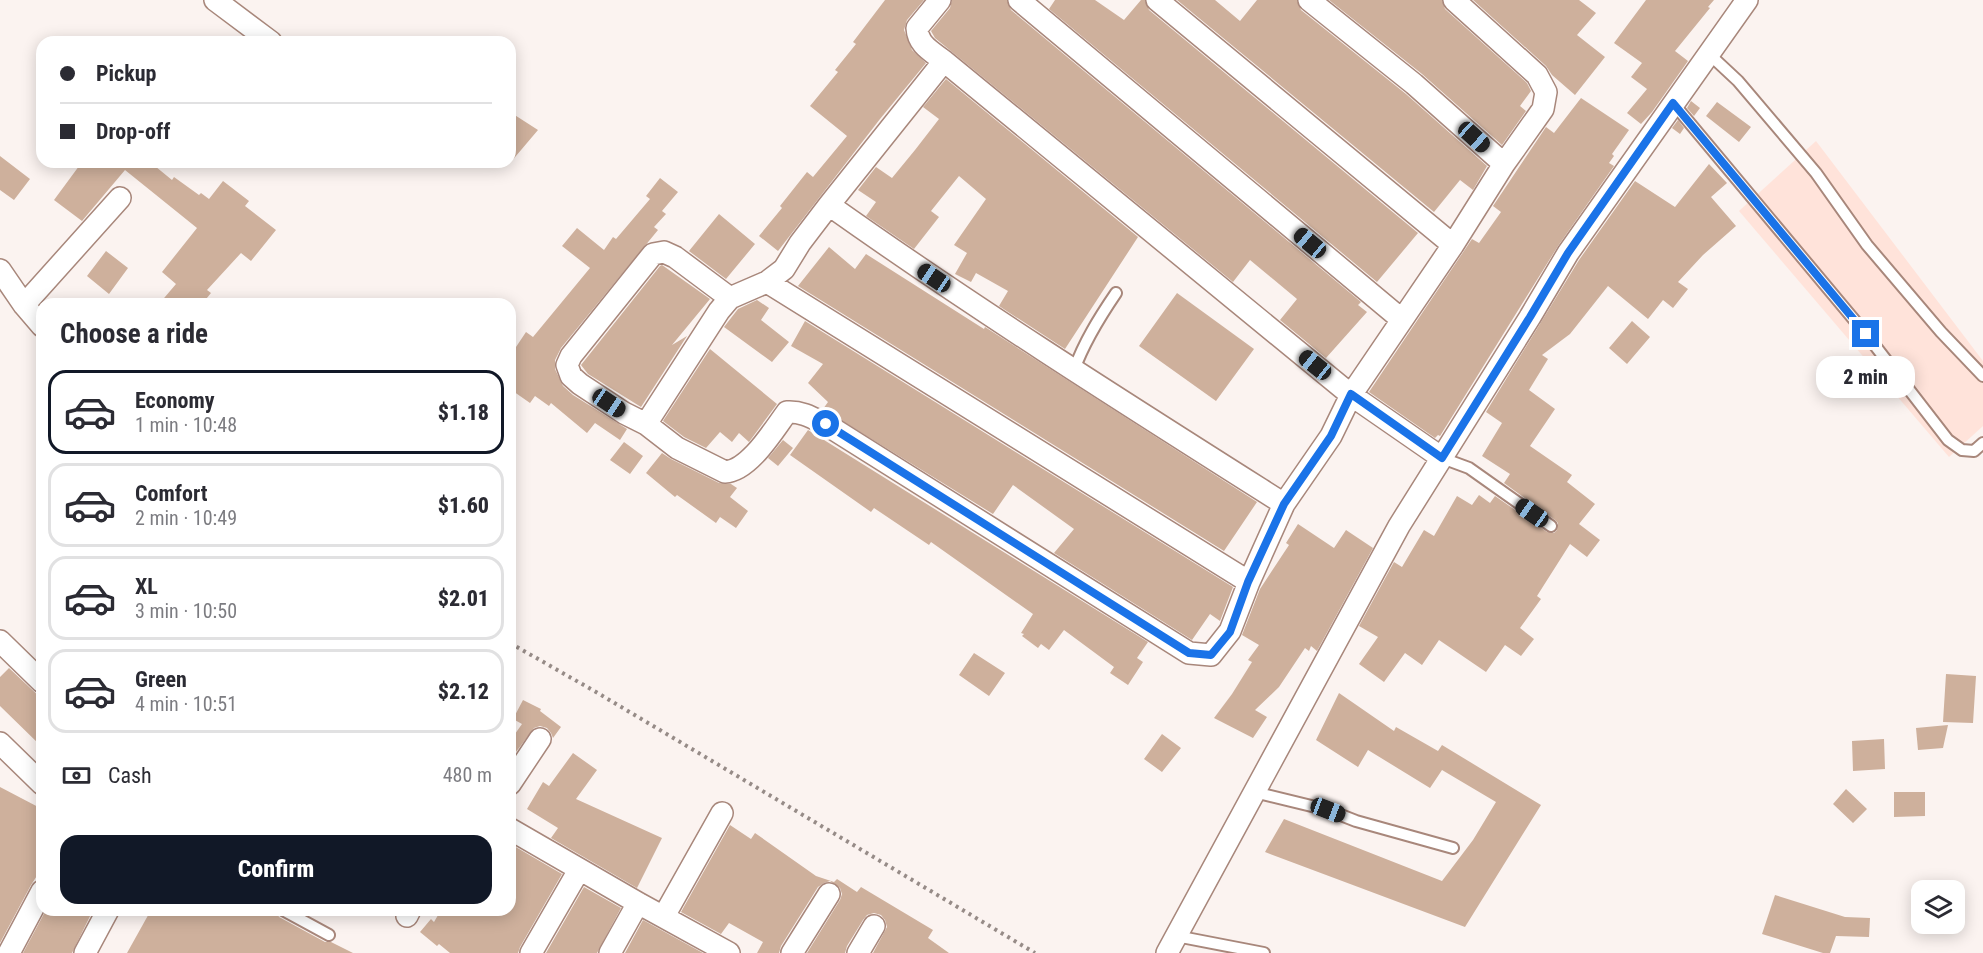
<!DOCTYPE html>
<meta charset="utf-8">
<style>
:root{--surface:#fff;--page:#f7f7f7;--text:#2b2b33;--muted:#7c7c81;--line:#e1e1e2;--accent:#111827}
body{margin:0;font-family:"Roboto Condensed",sans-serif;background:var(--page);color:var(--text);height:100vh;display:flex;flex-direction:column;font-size:22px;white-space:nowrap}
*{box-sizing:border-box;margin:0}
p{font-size:20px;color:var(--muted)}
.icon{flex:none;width:33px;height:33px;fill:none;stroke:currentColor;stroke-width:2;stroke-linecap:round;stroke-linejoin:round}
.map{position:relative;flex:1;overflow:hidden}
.sheet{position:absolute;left:36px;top:298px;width:480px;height:618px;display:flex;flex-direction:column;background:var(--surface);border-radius:18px;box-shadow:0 3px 15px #0003}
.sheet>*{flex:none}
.guide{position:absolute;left:36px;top:36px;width:480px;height:132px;border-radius:18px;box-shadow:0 3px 15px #0003;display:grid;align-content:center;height:132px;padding:0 24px;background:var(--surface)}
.fabs{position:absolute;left:1911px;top:880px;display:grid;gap:12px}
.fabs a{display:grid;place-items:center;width:54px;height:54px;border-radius:12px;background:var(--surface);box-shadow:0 3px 15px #0003;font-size:30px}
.end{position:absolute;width:27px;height:27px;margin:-14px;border:8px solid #1a73e8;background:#fff;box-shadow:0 0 0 3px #fff}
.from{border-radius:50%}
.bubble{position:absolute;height:42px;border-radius:18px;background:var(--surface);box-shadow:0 3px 15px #0003;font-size:20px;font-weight:800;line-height:42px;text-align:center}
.car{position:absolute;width:18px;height:36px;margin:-18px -9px;border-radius:8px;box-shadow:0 0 4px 2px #0007;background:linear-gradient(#222 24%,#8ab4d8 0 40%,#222 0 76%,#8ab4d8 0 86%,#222 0)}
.guide b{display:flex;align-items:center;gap:21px;height:57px;font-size:22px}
.guide b+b{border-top:2px solid var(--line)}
.guide i{width:15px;height:15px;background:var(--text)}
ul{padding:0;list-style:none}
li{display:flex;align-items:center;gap:18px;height:84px;margin:0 12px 9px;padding:0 12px;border:3px solid var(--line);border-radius:18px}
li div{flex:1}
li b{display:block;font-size:22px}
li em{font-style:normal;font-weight:800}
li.current{border-color:var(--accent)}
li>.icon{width:54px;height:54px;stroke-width:1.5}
h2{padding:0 24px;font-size:27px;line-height:72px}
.pay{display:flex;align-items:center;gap:15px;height:66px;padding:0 24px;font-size:22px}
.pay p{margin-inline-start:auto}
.cta{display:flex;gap:12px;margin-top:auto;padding:12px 24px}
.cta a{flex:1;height:69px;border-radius:18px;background:var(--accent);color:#fff;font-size:24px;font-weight:800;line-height:69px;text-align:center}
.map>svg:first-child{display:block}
.built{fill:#ffe3da}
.building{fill:#ceb09c}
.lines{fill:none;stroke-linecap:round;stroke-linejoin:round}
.service-casing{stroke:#a8877b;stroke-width:14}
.minor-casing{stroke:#a8877b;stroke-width:24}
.path{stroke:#968b87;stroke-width:4;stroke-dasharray:3 4.5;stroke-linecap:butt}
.service{stroke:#fff;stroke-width:10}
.minor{stroke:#fff;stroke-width:21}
.route{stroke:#1a73e8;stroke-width:8}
</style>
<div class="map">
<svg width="1983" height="953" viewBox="0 0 1983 953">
<rect width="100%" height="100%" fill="#fbf3f0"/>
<path class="built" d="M 1816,141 L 1983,361 L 1983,426 L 1949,457 L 1739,211 Z"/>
<path class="building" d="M 885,0 L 924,0 L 907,20 L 904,30 L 912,50 L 926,63 L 880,119 L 778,251 L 759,236 L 782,208 L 780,206 L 807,172 L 813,177 L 847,136 L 810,106 L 838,72 L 835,70 L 856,44 L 853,42 Z
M 952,0 L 1007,0 L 1011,10 L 1361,302 L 1358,305 L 1367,312 L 1326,358 L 1280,320 L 1297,299 L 1250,260 L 1233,282 L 935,38 L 931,31 L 950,8 Z
M 1055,0 L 1095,0 L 1124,20 L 1141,0 L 1145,0 L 1149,10 L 1418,233 L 1377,282 L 1049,9 Z
M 1177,0 L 1215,0 L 1240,21 L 1257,0 L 1297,0 L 1301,10 L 1406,94 L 1487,166 L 1473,190 L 1460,180 L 1434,212 Z
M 1329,0 L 1442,0 L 1445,9 L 1527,83 L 1531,91 L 1520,106 L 1526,111 L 1502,145 L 1422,74 Z
M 1473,0 L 1579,0 L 1596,13 L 1577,35 L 1605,57 L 1575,95 L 1552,75 L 1546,66 Z
M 1646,0 L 1714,0 L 1708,7 L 1710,8 L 1675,51 L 1688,61 L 1652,112 L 1641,124 L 1627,113 L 1647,89 L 1631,77 L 1642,63 L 1614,43 Z
M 946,79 L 1138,237 L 1065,349 L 999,306 L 1008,291 L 976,273 L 971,282 L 955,274 L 967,253 L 954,245 L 986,199 L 959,176 L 931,211 L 939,217 L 914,249 L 866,216 L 876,202 L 858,190 L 876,167 L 892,178 L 915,150 L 939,119 L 923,107 Z
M 1581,98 L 1629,130 L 1612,154 L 1614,156 L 1609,163 L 1614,166 L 1558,246 L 1440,436 L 1438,435 L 1435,438 L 1369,392 L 1472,239 L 1479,243 L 1501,212 L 1493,206 L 1546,127 L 1554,133 Z
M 1691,101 L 1700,108 L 1694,116 L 1687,108 Z
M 1717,102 L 1751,127 L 1739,142 L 1706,116 Z
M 510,112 L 538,130 L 510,163 Z
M 1678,120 L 1684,128 L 1680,134 L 1672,128 Z
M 0,156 L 30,179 L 14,200 L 0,190 Z
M 82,162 L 150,162 L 172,180 L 174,177 L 199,195 L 201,193 L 209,199 L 223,181 L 249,201 L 245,206 L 276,230 L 251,261 L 241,253 L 207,290 L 211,293 L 202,304 L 159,304 L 176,284 L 162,272 L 197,228 L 125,170 L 82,221 L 54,200 Z
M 1709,164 L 1727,183 L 1711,197 L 1736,226 L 1703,255 L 1678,282 L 1688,289 L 1673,308 L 1663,300 L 1648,319 L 1608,286 L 1570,334 L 1542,355 L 1548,359 L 1529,390 L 1555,409 L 1530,446 L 1572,475 L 1567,482 L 1595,504 L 1579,524 L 1600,540 L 1587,557 L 1570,544 L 1537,596 L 1541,599 L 1520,628 L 1534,639 L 1521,656 L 1505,645 L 1486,672 L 1439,640 L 1422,665 L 1405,653 L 1384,682 L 1359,664 L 1378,637 L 1359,626 L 1394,562 L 1402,567 L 1424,530 L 1434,536 L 1457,496 L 1472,505 L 1479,495 L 1490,503 L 1495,496 L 1547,532 L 1554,533 L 1557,530 L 1558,523 L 1555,520 L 1504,483 L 1510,474 L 1482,456 L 1502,423 L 1486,412 L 1579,260 L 1635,181 L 1675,207 Z
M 660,178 L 678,192 L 662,211 L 666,214 L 654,227 L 658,230 L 561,348 L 555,360 L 555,369 L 563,386 L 573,395 L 627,429 L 620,440 L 595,423 L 587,433 L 551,403 L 549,406 L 535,396 L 530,403 L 510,389 L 510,356 L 526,332 L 533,337 L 590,268 L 562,246 L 577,228 L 604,250 L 613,237 L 616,239 L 650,199 L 646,196 Z
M 719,214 L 755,244 L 726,279 L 689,251 Z
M 829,247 L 855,269 L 866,254 L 984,329 L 985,327 L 1257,502 L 1224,551 L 798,286 Z
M 106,251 L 128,268 L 109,294 L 87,276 Z
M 662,265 L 710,299 L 672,345 L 687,336 L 641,407 L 588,374 L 581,365 L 660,266 Z
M 1177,293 L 1254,349 L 1216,401 L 1139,346 Z
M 757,300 L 769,308 L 761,320 L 789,342 L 772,362 L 724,327 L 738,309 Z
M 805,321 L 1233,587 L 1220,621 L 1210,614 L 1192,640 L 1054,553 L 1074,529 L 1013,485 L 993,514 L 823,409 L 828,402 L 808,383 L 823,364 L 791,346 Z
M 1632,321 L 1650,337 L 1627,364 L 1609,348 Z
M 710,349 L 777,404 L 749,442 L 739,433 L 732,442 L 720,432 L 706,448 L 684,437 L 663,421 Z
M 808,430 L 1148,642 L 1137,658 L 1143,662 L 1128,685 L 1110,673 L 1114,667 L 1064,630 L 1049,650 L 1041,644 L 1038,648 L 1022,636 L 1024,634 L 1021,633 L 1033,614 L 931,542 L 929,545 L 874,508 L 871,512 L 790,455 Z
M 783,440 L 793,448 L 778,466 L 768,458 Z
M 624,442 L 643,456 L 630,474 L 610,460 Z
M 662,453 L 671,459 L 719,483 L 731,484 L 737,488 L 730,497 L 748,511 L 736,528 L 720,517 L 716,523 L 677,495 L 675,497 L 646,473 Z
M 1298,524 L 1334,548 L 1346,530 L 1373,548 L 1317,651 L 1311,646 L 1309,651 L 1305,648 L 1279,687 L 1255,710 L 1267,717 L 1253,738 L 1214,718 L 1232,694 L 1252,662 L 1248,660 L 1259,645 L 1242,635 L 1260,589 L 1289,545 L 1286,543 Z
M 974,653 L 1005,673 L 989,696 L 959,675 Z
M 9,668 L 42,699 L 42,747 L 0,706 L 0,677 Z
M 1946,674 L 1976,676 L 1973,723 L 1943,722 Z
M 1339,693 L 1394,731 L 1396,727 L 1438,751 L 1442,745 L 1541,805 L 1465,927 L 1265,852 L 1284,819 L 1442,881 L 1473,840 L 1496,802 L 1442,770 L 1430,788 L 1368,750 L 1358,767 L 1316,740 Z
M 523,700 L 541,709 L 540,711 L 561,727 L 553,738 L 551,733 L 547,728 L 540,726 L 534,728 L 516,752 L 510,749 L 510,741 L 522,724 L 513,719 Z
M 1948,725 L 1943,748 L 1918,750 L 1916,728 Z
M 1162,734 L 1181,748 L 1162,772 L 1144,759 Z
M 1884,739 L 1885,769 L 1853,771 L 1852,741 Z
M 573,753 L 597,770 L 576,799 L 662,838 L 637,888 L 551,838 L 558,828 L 527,809 L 543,782 L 549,786 Z
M 0,787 L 42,809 L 42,868 L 31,885 L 0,943 Z
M 1846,789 L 1867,809 L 1853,823 L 1833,804 Z
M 1894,792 L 1925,792 L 1925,816 L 1894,817 Z
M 730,825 L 751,839 L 755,833 L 816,876 L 834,882 L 837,879 L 857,892 L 861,887 L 933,930 L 928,938 L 949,953 L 873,953 L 887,927 L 885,920 L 881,915 L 874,913 L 867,915 L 863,920 L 847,946 L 845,953 L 807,953 L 840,900 L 842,894 L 840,888 L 830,881 L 824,883 L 818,887 L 781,946 L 779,953 L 757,953 L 763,942 L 729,923 L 721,934 L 681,912 Z
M 514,846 L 562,874 L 520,947 L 518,953 L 450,953 L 439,944 L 437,946 L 420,932 L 431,919 L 434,922 L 441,910 L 510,910 L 510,854 Z
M 584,887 L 621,908 L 597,953 L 546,953 Z
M 1775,895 L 1845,917 L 1870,918 L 1869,937 L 1836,936 L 1830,953 L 1823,953 L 1762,934 Z
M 46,910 L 93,910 L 72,953 L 23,953 Z
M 151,910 L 276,910 L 279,917 L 325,942 L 331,942 L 353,953 L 127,953 Z
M 643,920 L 703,953 L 625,953 Z"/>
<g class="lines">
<defs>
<path id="service" d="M 1708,53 L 1738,81 L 1816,173 L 1867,245 L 1941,332 L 1983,376
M 1673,103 L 1866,334 L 1948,440 L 1962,450 L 1974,451 L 1983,443
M 1074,370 C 1084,342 1099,318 1116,293
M 1442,458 L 1469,468 L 1551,526
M 1254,792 L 1328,810 L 1356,821 L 1453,848
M 283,910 L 329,935
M 1176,936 L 1264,953"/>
<path id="minor" d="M 215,0 L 271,42
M 940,0 L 917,28 C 918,45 931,51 944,61 L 1351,395 L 1442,458
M 1019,0 L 1401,319
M 1157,0 L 1453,245
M 1309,0 L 1414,84 L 1504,164
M 829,205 C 977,310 1131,407 1284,504
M 0,270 L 24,305 L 42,326
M 767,282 L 1249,582
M 730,298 L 675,257 L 664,252 L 653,254 L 571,356 L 567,365 L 571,376 L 580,384 L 624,413 L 646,424 L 719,311 L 730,298 L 767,282 L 784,269 L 800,243 L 829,205 L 944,61
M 24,305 L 120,198
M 646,424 L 677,448 L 725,472 C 749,471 773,431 787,412 C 802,411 813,418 827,425 L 1189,653 L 1211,655 L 1230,631 L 1249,582 L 1284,504 L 1331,436 L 1351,395 L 1453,245 L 1504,164 L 1543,109 L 1546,92 L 1537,75 L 1454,0
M 0,641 L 42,682
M 0,743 L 42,784
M 510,784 L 540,739
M 510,829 L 638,903 L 729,953
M 407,916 L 410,910
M 664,916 L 722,813
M 9,953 L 42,891
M 85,953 L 108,910
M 531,953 L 579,870
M 610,953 L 638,903
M 792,953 L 829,894
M 858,953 L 874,926
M 1167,953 L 1399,526 L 1530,317 L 1568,253 L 1747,0"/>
</defs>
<use href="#service" class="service-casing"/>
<use href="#minor" class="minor-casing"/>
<path class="path" d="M 510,643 L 596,692 L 1035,953"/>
<use href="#service" class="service"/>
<use href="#minor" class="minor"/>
</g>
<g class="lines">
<path class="route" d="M 826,424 L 1189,653 L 1211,655 L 1230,632 L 1248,582 L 1284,504 L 1331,436 L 1351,394 L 1442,458 L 1530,317 L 1568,253 L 1673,103 L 1866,334"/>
</g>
</svg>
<div class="fabs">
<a><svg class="icon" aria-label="layers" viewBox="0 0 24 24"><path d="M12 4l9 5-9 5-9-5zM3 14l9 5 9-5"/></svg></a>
</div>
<i class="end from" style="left:826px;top:424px"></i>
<i class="end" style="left:1866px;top:334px"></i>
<div class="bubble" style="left:1816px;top:356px;width:99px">2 min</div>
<i class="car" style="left:1474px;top:137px;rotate:132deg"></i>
<i class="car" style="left:1310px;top:243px;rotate:310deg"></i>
<i class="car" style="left:934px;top:278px;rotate:304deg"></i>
<i class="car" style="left:1315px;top:365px;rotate:309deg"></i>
<i class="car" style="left:609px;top:403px;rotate:124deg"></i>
<i class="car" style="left:1532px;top:513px;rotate:305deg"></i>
<i class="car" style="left:1328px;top:810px;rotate:111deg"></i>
<div class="guide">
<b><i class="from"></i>Pickup</b>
<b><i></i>Drop-off</b>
</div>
<section class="sheet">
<h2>Choose a ride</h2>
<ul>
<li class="current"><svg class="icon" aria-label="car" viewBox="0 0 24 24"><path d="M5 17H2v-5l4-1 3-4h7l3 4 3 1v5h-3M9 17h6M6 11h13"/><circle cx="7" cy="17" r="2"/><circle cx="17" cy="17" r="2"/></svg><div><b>Economy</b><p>1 min · 10:48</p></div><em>$1.18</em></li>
<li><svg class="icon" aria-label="car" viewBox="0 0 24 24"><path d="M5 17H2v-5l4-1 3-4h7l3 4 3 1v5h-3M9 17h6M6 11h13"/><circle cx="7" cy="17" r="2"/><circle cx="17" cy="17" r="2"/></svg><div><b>Comfort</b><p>2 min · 10:49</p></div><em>$1.60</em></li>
<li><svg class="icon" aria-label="car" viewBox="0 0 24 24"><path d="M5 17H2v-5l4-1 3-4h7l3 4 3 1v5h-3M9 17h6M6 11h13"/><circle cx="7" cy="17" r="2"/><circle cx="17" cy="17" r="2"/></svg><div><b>XL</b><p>3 min · 10:50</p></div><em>$2.01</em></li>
<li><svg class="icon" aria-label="car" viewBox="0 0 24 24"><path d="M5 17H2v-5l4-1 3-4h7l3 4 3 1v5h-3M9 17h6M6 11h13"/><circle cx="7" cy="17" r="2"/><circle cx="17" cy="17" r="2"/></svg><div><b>Green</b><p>4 min · 10:51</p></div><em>$2.12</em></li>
</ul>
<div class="pay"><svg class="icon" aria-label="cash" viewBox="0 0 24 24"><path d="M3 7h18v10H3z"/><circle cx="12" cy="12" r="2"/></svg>Cash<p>480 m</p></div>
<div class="cta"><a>Confirm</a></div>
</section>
</div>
